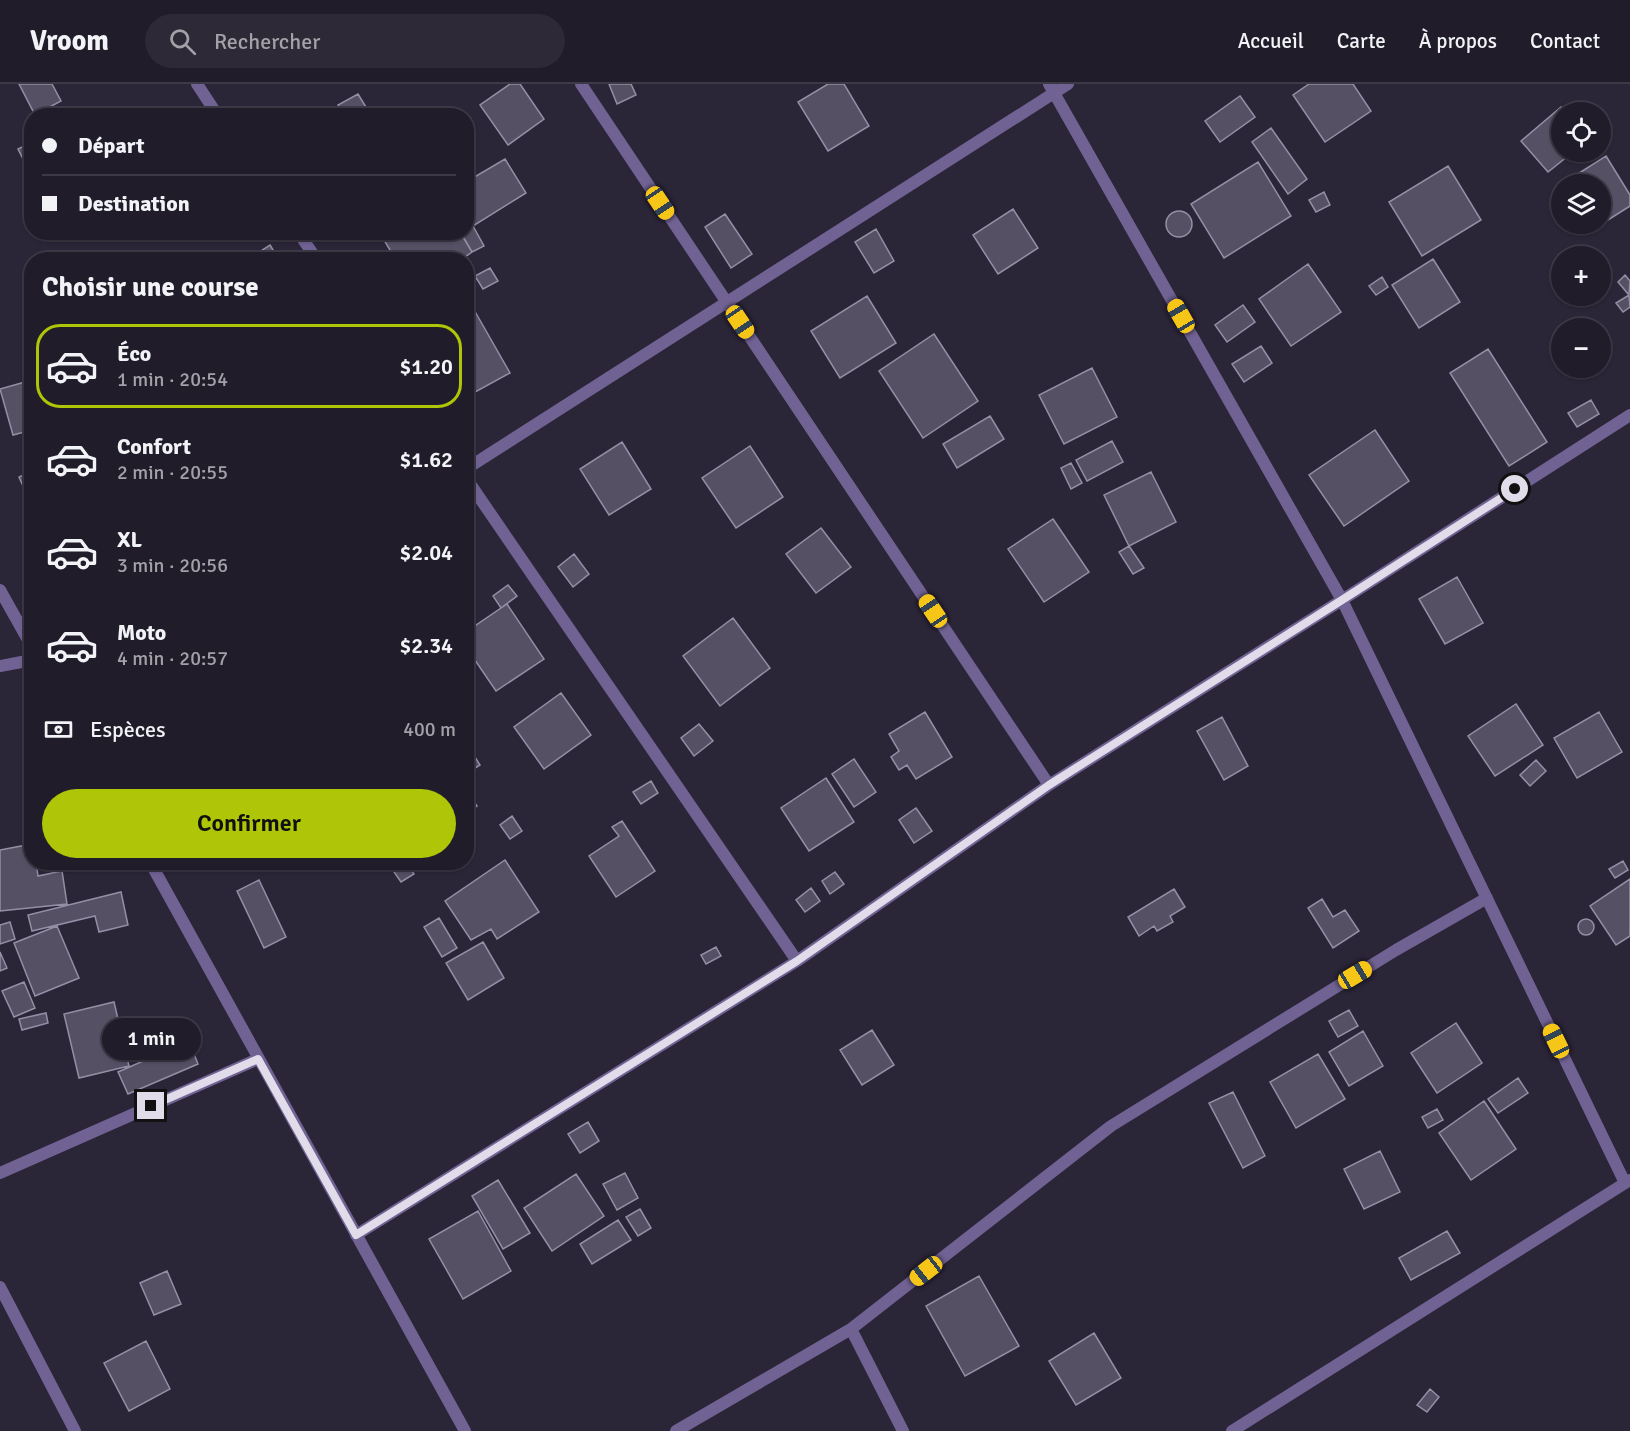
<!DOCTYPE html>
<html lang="fr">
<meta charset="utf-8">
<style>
:root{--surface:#201c2a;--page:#2d2936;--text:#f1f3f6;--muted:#a2a1a8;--line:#3d3a47;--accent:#afc507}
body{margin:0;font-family:Signika,sans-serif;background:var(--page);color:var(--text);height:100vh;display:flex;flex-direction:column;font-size:22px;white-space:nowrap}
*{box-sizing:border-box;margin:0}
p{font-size:20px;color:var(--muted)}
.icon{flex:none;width:33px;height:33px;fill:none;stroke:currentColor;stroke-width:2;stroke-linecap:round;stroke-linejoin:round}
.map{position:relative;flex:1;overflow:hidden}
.details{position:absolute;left:24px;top:168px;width:450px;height:618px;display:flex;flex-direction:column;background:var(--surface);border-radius:24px;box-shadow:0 2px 4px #0004,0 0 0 2px var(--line)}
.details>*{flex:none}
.hud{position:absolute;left:24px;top:24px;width:450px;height:132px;border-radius:24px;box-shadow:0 2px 4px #0004,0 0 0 2px var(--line);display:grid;align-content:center;height:132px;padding:0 18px;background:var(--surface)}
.buttons{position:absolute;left:1551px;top:18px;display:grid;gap:12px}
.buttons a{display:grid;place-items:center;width:60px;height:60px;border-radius:50%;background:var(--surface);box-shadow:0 2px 4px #0004,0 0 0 2px var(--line);font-size:30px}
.end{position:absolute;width:27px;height:27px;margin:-14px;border:8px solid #e0dce9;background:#111;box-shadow:0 0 0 3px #111}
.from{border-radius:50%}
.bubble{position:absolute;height:42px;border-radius:21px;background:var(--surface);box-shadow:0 2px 4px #0004,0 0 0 2px var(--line);font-size:20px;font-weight:600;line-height:42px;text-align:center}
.car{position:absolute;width:18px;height:36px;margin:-18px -9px;border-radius:8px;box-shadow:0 0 4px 2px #0007;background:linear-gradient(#f5c518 24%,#345 0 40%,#f5c518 0 76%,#345 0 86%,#f5c518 0)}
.hud b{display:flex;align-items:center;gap:21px;height:57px;font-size:22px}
.hud b+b{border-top:2px solid var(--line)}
.hud i{width:15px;height:15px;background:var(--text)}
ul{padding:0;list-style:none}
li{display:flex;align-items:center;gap:18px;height:84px;margin:0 12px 9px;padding:0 6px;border:3px solid transparent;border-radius:24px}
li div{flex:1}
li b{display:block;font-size:22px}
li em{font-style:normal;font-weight:600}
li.on{border-color:var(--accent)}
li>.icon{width:54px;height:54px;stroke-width:1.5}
h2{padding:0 18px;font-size:27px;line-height:72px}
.pay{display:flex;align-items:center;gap:15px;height:66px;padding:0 18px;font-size:22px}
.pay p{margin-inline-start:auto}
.primary-button{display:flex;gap:12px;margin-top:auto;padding:12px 18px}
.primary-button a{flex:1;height:69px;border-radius:36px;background:var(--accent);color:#111;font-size:24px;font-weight:600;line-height:69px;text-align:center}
header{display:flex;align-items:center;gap:36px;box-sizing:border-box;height:84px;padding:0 30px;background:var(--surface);border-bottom:2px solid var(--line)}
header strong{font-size:28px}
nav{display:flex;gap:33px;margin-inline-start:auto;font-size:21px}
.search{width:420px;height:54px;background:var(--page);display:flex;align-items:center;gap:15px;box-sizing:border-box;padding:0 21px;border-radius:33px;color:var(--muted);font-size:22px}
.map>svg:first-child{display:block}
.building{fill:#565065;stroke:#958fa6;stroke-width:1.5}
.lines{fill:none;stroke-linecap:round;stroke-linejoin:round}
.minor{stroke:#716294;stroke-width:12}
.route{stroke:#e0dce9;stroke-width:8}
</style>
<header>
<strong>Vroom</strong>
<div class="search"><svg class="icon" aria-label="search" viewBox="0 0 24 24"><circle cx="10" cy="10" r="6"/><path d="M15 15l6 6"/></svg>Rechercher</div>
<nav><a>Accueil</a><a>Carte</a><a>À propos</a><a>Contact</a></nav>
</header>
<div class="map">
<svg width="1630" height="1347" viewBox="0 0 1630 1347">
<rect width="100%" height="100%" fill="#2b2538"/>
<path class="building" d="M 19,0 L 52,0 L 61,17 L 35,31 Z
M 510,0 L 520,0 L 544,35 L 508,61 L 480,21 Z
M 609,0 L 631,0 L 636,11 L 617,20 Z
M 828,0 L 844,0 L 869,42 L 828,67 L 798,18 Z
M 1309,0 L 1353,0 L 1371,27 L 1325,58 L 1293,11 Z
M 358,10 L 369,28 L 363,32 L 344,32 L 338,21 Z
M 1240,12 L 1255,33 L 1220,58 L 1205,37 Z
M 1561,23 L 1565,28 L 1562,28 L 1562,68 L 1573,68 L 1548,88 L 1521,57 Z
M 1271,44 L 1307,95 L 1288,110 L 1252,58 Z
M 32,58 L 32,93 L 18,65 Z
M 1606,72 L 1630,111 L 1630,122 L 1586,150 L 1580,140 L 1600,140 L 1600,100 L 1562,100 L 1562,110 L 1557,103 Z
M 505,75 L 526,109 L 473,142 L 466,132 L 466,98 Z
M 1258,78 L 1291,132 L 1224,174 L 1191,120 Z
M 1448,82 L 1481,136 L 1422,172 L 1389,118 Z
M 1324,108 L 1330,121 L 1316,128 L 1309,116 Z
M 1013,125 L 1038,164 L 998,190 L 973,151 Z
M1166 140a13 13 0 1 1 26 0a13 13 0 1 1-26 0Z
M 725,130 L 752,170 L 731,184 L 705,143 Z
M 473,142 L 484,162 L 472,168 L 461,149 L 466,148 L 466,146 Z
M 876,145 L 894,177 L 874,189 L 855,158 Z
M 384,148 L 460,148 L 472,168 L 461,176 L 396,176 L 381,151 Z
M 270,161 L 279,176 L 247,176 Z
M 1433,175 L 1460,218 L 1419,244 L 1392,201 Z
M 1308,180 L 1341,228 L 1291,262 L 1259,215 Z
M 490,184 L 498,197 L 483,205 L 475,192 Z
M 1625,191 L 1630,197 L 1629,211 L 1618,198 Z
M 1382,193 L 1388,203 L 1376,211 L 1369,202 Z
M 1629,211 L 1630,223 L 1623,228 L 1616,219 Z
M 867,212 L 896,259 L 840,294 L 811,247 Z
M 1243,221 L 1255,238 L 1227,258 L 1215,241 Z
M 473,224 L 510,289 L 466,313 L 466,228 Z
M 934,250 L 978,317 L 923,354 L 879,287 Z
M 1261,262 L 1272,279 L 1244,298 L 1232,280 Z
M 1488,265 L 1547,358 L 1509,382 L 1450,289 Z
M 1092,284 L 1117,333 L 1064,360 L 1039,311 Z
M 32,296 L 32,346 L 13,351 L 0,305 Z
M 1591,316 L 1599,330 L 1577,343 L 1568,329 Z
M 990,332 L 1004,355 L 957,384 L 943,360 Z
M 1375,346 L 1409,397 L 1344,442 L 1309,391 Z
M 1112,357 L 1123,378 L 1087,397 L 1076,376 Z
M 622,358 L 651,405 L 609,431 L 580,385 Z
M 750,362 L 783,413 L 736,444 L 702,394 Z
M 1071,379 L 1082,399 L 1071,405 L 1061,384 Z
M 32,387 L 32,422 L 19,393 Z
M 1151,388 L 1176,438 L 1129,462 L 1104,411 Z
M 1053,435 L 1089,488 L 1044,518 L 1008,465 Z
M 821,444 L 851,483 L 816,509 L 786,470 Z
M 1129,462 L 1144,484 L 1133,490 L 1119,468 Z
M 574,470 L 589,490 L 573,503 L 558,483 Z
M 1457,493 L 1483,539 L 1445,560 L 1419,515 Z
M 508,501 L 517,512 L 501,524 L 493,512 Z
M 507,520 L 544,575 L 496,607 L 466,563 L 466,548 Z
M 733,534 L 770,584 L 720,622 L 683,572 Z
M 561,609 L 591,651 L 544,685 L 514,643 Z
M 1516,620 L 1543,661 L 1495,692 L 1468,652 Z
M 925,628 L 952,673 L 916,695 L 907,681 L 899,686 L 891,673 L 899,667 L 889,650 Z
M 1599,628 L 1622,668 L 1577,694 L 1554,654 Z
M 1222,633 L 1248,682 L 1224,696 L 1197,647 Z
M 699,640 L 713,657 L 694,672 L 681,654 Z
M 468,662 L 480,681 L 466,690 L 466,663 Z
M 854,675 L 876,708 L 854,723 L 832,690 Z
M 1536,676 L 1546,687 L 1530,702 L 1520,691 Z
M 826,694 L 854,738 L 809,767 L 781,724 Z
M 651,697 L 658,709 L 641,720 L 633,708 Z
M 466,706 L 477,722 L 466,729 Z
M 916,724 L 932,747 L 914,759 L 899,736 Z
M 512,732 L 522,747 L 510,755 L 500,741 Z
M 622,737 L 655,787 L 616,813 L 589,772 L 619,752 L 612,743 Z
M 32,760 L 32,778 L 36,778 L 38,792 L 62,787 L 67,820 L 0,827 L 0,766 Z
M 505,776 L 539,828 L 497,855 L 491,845 L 471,856 L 445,817 Z
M 1623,777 L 1628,786 L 1615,794 L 1609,785 Z
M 402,778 L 406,778 L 414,790 L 401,798 L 392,785 Z
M 835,788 L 844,800 L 830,810 L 822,797 Z
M 1630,795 L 1630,852 L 1616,861 L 1590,822 Z
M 259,796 L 286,853 L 264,864 L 237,807 Z
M 811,804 L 820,817 L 805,828 L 796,816 Z
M 1174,805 L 1185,823 L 1170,832 L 1173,838 L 1157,847 L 1154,842 L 1139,852 L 1128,833 Z
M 121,808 L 128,841 L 99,848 L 95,832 L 32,847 L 28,831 Z
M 1322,815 L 1333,833 L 1345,826 L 1359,847 L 1333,864 L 1308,824 Z
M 439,834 L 457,864 L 442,873 L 424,843 Z
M1578 843a8 8 0 1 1 16 0a8 8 0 1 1-16 0Z
M 10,838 L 15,855 L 0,860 L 0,841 Z
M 57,842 L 79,894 L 35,912 L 14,859 Z
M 483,858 L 504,894 L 468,916 L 446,879 Z
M 716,863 L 721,872 L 706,880 L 701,871 Z
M 0,868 L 7,884 L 0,887 Z
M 24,898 L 35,924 L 14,933 L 2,907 Z
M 114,918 L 129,982 L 79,994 L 64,930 Z
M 1349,926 L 1358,942 L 1338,953 L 1329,937 Z
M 46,929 L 48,939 L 22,946 L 19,935 Z
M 1456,939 L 1482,979 L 1437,1009 L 1411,969 Z
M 872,946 L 894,981 L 862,1001 L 840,966 Z
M 1363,947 L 1383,982 L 1349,1002 L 1329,968 Z
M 189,957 L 198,980 L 128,1010 L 118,988 Z
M 1318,970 L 1345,1015 L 1296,1044 L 1270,998 Z
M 1518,994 L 1528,1009 L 1498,1029 L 1488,1015 Z
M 1233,1008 L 1265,1072 L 1243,1084 L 1209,1019 Z
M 1484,1017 L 1516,1065 L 1471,1096 L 1439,1049 Z
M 1437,1025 L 1443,1036 L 1428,1044 L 1422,1033 Z
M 588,1038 L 599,1057 L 580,1069 L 568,1050 Z
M 1380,1067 L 1400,1108 L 1364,1125 L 1344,1085 Z
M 625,1089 L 638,1114 L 617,1126 L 603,1100 Z
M 576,1090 L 604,1132 L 552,1167 L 524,1124 Z
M 498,1096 L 530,1149 L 503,1165 L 472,1112 Z
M 640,1125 L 651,1144 L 638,1152 L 626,1133 Z
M 478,1127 L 511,1187 L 463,1215 L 429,1155 Z
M 618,1136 L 631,1156 L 592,1180 L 580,1160 Z
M 1447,1147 L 1460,1169 L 1411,1196 L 1399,1174 Z
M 167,1187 L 181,1220 L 154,1231 L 140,1199 Z
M 979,1192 L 1019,1262 L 965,1292 L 926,1222 Z
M 1094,1249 L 1121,1294 L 1076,1321 L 1049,1277 Z
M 146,1257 L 170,1305 L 129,1327 L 104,1279 Z
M 1430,1305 L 1439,1313 L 1427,1328 L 1417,1321 Z"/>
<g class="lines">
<path class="minor" d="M 197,0 L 218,32
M 581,0 L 1049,701
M 1049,0 L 1342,516 L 1625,1099
M 298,148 L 317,176
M 466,385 L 1068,0
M 466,394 L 797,877
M 0,506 L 32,563
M 0,582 L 32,576
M 150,778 L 465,1347
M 0,1089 L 258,975
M 356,1151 L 797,877 L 1049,701 L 1342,516 L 1630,331
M 0,1203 L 75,1347
M 851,1245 L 903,1347
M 676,1347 L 851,1245 L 1111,1042 L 1396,866 L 1487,814
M 1232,1347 L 1630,1096"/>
</g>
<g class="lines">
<path class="route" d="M 151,1022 L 258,975 L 356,1151 L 797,877 L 1049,701 L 1342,516 L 1515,405"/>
</g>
</svg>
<div class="buttons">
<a><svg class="icon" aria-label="locate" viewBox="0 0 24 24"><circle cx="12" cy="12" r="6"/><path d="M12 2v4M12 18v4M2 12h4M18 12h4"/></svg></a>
<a><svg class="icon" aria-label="layers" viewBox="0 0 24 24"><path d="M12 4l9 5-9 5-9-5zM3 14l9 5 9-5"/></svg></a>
<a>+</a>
<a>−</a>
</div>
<i class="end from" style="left:1515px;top:405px"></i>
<i class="end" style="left:151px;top:1022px"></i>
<div class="bubble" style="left:102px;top:934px;width:99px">1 min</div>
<i class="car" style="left:660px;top:119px;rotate:146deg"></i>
<i class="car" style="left:1181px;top:232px;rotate:330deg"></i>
<i class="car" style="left:740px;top:238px;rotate:146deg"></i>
<i class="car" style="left:933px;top:527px;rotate:326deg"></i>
<i class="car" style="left:1355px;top:891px;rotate:59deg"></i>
<i class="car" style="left:1556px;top:957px;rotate:334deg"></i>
<i class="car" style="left:926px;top:1187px;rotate:232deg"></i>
<div class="hud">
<b><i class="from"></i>Départ</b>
<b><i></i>Destination</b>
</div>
<section class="details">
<h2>Choisir une course</h2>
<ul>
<li class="on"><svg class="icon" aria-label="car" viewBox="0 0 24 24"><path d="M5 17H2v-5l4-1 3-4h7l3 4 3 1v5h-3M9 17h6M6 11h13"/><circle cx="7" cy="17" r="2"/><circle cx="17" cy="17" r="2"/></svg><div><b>Éco</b><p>1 min · 20:54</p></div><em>$1.20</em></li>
<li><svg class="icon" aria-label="car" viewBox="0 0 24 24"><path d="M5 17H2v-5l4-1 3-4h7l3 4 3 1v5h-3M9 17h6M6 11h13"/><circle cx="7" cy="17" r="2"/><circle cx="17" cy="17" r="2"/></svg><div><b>Confort</b><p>2 min · 20:55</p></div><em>$1.62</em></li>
<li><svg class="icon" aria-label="car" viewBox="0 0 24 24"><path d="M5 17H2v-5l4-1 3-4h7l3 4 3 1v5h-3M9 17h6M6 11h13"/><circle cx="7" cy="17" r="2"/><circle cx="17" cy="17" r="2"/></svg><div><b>XL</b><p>3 min · 20:56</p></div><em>$2.04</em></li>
<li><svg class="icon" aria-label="car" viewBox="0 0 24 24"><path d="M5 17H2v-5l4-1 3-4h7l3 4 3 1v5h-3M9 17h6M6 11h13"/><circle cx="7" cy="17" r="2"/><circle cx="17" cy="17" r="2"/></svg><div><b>Moto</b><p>4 min · 20:57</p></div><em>$2.34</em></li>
</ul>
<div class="pay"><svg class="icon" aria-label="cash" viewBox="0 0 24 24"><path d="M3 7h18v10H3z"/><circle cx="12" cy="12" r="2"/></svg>Espèces<p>400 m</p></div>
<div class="primary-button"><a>Confirmer</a></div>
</section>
</div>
